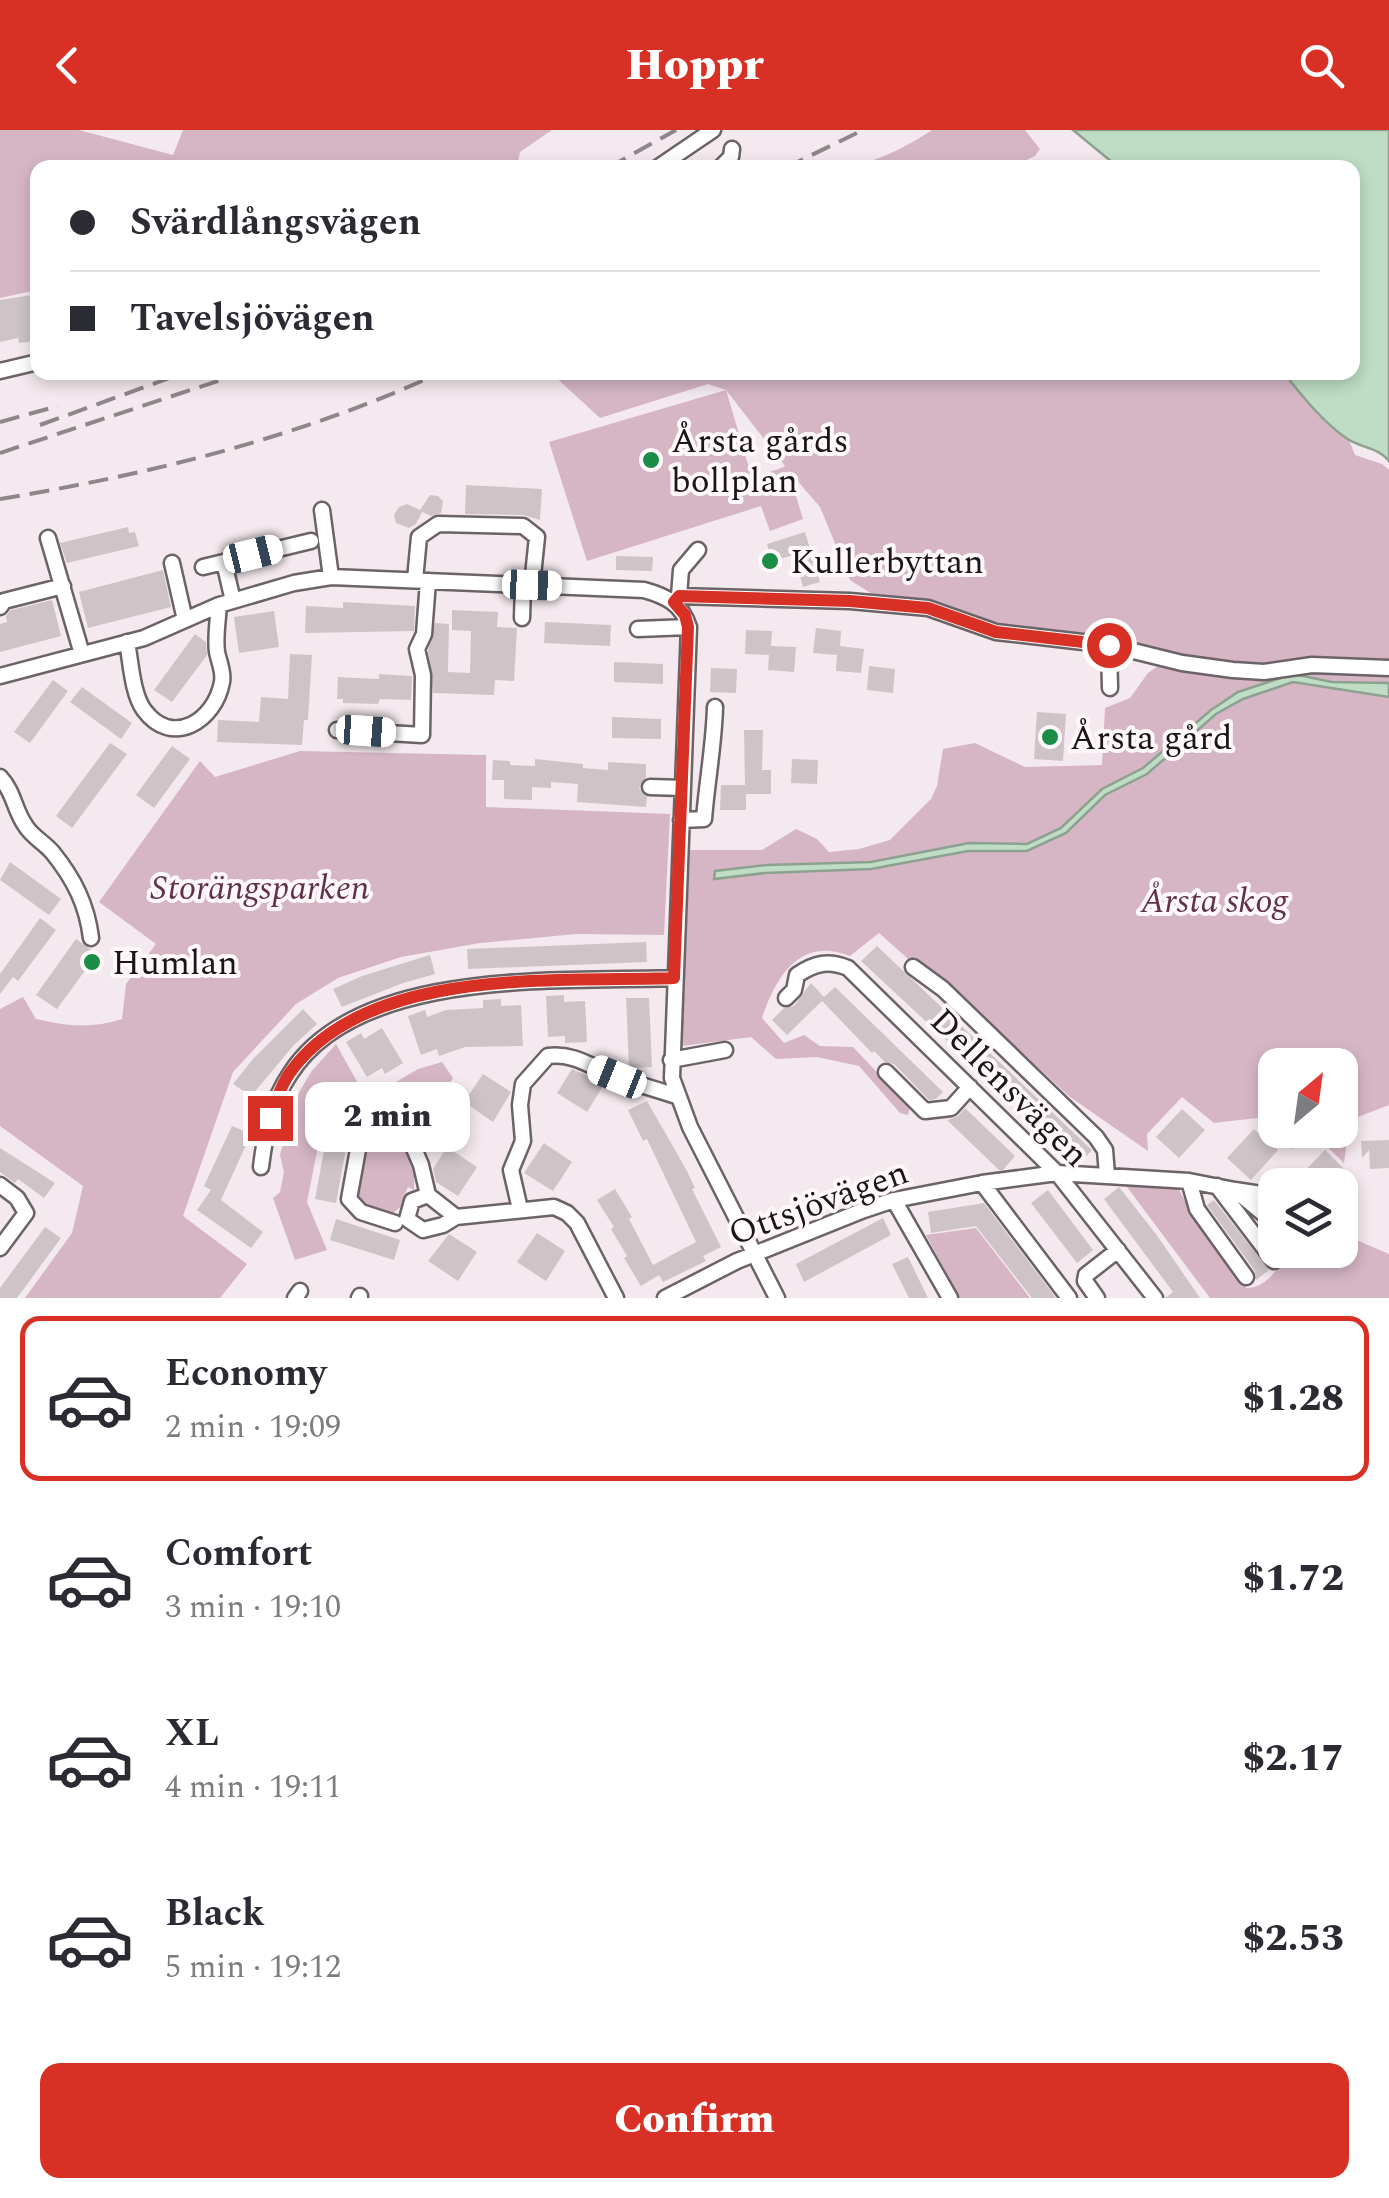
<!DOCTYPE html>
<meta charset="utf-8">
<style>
:root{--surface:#fff;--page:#f7f7f7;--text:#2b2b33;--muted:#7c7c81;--line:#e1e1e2;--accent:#d93025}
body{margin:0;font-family:Spectral,serif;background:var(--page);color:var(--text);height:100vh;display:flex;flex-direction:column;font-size:38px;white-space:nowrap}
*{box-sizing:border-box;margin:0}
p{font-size:32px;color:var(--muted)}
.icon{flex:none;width:55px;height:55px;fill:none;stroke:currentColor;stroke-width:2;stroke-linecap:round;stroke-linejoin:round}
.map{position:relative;height:1168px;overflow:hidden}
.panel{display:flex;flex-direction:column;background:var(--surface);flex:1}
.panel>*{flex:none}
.hud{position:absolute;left:30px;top:30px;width:1330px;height:220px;border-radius:20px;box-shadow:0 5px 15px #0003;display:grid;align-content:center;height:220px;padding:0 40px;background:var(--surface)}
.needle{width:65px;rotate:29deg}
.fabs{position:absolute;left:1258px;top:918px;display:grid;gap:20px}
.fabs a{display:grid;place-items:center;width:100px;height:100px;border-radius:20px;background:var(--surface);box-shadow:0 5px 15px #0003;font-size:50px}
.end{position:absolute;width:45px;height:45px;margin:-22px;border:12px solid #d93025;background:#fff;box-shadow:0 0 0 5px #fff}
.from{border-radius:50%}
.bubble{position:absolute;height:70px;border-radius:20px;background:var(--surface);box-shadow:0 5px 15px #0003;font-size:32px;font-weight:800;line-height:70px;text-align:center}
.car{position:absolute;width:30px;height:60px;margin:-30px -15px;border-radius:12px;box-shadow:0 0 8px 2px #0007;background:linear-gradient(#fff 24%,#345 0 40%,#fff 0 76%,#345 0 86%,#fff 0)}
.hud b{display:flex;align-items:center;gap:35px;height:95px;font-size:38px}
.hud b+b{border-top:2px solid var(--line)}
.hud i{width:25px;height:25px;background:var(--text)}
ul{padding:18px 0 0;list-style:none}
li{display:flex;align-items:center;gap:30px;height:165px;margin:0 20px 15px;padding:0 20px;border:5px solid transparent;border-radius:20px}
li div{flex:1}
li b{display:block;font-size:38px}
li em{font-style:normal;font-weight:800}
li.selected{border-color:var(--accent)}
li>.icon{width:90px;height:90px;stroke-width:1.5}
.button{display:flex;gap:20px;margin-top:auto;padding:20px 40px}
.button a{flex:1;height:115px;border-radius:20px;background:var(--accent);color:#fff;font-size:40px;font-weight:800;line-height:115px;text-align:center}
header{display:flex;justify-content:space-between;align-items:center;height:130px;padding:0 40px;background:var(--accent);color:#fff;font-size:45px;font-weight:800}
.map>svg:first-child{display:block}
.green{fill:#d6b6c5;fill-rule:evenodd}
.water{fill:#beddc4;stroke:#8da190;stroke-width:2.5}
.building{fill:#cec4c8}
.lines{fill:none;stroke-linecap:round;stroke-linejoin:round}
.minor-casing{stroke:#6c6367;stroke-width:19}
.minor{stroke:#fff;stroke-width:14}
.rail{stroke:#8e868a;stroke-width:4;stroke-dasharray:20 10;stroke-linecap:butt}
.route{stroke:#d93025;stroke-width:12}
.poi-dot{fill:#1a8d47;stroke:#fff8fb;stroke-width:4}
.labels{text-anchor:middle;stroke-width:8;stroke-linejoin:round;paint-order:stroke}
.poi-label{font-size:35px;fill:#1a1618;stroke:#fff8fb;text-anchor:start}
.park-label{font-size:35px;font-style:italic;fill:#61314a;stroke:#fff8fb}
.street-label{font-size:35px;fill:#1a1618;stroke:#fff8fb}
</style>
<header><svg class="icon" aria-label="back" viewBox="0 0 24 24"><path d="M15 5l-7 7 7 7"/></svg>Hoppr<svg class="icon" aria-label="search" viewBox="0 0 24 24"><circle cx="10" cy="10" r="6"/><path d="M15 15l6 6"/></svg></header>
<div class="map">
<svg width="1389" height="1168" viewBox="0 0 1389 1168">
<rect width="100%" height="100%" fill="#f4e9ee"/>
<path class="green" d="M 0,0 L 79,0 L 173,25 L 183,0 L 552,0 L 520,22 L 517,37 L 38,38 L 37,160 L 0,168 Z
M 932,0 L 1025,0 L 1040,19 L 1035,26 L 1011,37 L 847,37 C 875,33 908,16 932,0 Z
M 551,243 L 1284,243 L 1349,310 L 1355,325 L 1382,334 L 1389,340 L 1389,975 L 1350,990 L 1344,1033 L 1317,1007 L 1291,1019 L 1257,988 L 1214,993 L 1182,967 L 1147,1004 L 1148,1021 L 1070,967 L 967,872 L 916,836 L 879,803 L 850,826 C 800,806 776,846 762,888 L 784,913 L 804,905 L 820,916 L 853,917 L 910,977 L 908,985 L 900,983 L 859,936 L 817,927 L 776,929 L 751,907 L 682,916 L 690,720 L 762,720 L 796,699 L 817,709 L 829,722 L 859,719 L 890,710 L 931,669 L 937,656 L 943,619 L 975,613 L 1025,637 L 1102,635 L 1105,578 L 1130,568 L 1148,543 L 1174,525 L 1000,497 L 933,475 L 872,464 L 850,450 L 820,377 L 788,340 L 803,389 L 770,401 L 761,376 L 587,431 L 549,312 L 726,260 L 708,254 L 600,288 ZM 726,260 L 785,336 L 784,337 L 752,348 ZM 1275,935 L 1340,935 L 1340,1000 L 1275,1000 Z
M 300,621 L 486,625 L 486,677 L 670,684 L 664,805 L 576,804 L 480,813 L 401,827 L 338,848 L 296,874 L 233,942 L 183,1086 L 247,1134 L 220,1168 L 25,1168 L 72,1103 L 83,1056 L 0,996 L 0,879 L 23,867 L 36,889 C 67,896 91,899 122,889 L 126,854 L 156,814 L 99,772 L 200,631 L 215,647 Z
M 336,914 L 359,955 L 396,952 L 418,939 L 442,932 L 453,948 L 442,966 L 346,962 L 342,989 L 324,986 L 307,1072 L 327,1120 L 295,1130 L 273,1068 L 280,1062 L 284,1042 L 280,1025 L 294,971 L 311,942 Z
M 375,1013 L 405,1017 L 414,1046 L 414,1060 L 408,1057 L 403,1068 L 407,1071 L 391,1085 L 362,1078 L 355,1066 L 365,1018 Z
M 1124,1053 L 1179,1059 L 1191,1084 L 1246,1158 C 1267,1158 1280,1136 1290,1120 L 1340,1120 L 1340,1103 L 1389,1124 L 1389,1168 L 1210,1168 Z
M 976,1098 L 1030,1168 L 960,1168 L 926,1105 Z"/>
<path class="water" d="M 1073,0 L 1389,0 L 1389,331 C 1378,317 1360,318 1346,308 C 1322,291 1302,266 1284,243 L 1352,242 L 1352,38 L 1118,37 Z
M 1293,544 L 1332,552 L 1389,553 L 1389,567 L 1293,552 L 1243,569 L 1216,584 L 1147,644 L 1105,665 L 1066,703 L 1027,721 L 968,721 L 871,739 L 765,743 L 714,749 L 715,741 L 767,735 L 871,732 L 969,713 L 1027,714 L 1061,698 L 1102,659 L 1143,638 L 1211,580 L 1238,562 Z"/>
<path class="building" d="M 38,164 L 38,211 L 19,213 L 18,208 L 0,212 L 0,170 Z
M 466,355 L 542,359 L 540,390 L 523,385 L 465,384 Z
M 430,365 L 438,366 L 443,371 L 441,383 L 431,386 L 422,382 L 416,394 L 409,398 L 396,393 L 394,385 L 399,377 L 407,374 L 420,380 Z
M 128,397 L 129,403 L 135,402 L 139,416 L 67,433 L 60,413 Z
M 805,402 L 820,452 L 803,457 L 794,425 L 772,431 L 767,414 Z
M 616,426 L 653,427 L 652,441 L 616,440 Z
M 163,440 L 171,477 L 88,498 L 79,462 Z
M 52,470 L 61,506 L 0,522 L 0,494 L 7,492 L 6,486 L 11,480 Z
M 343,472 L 415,476 L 414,501 L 305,503 L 306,476 L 343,478 Z
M 452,480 L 498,482 L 497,497 L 517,498 L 514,551 L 495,550 L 494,565 L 433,563 L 428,520 L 435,493 L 449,494 L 448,542 L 470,543 L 471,501 L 452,500 Z
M 274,481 L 279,517 L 239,523 L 234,487 Z
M 545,492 L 611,495 L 610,516 L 544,513 Z
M 816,498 L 841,501 L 840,516 L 864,519 L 861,543 L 836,541 L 837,525 L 813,523 Z
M 746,500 L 772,501 L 771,516 L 796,517 L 794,542 L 768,540 L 769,525 L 745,524 Z
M 195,504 L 206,512 L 207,525 L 172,572 L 154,560 Z
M 290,524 L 312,525 L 308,590 L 304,590 L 302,615 L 217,612 L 218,590 L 259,592 L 261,567 L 288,569 Z
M 614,532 L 663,534 L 663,554 L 614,552 Z
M 869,536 L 895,539 L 893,563 L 867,560 Z
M 711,538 L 737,539 L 736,563 L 710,562 Z
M 379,544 L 412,546 L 411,570 L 380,569 L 378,574 L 343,573 L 343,569 L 337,569 L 338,547 L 379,549 Z
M 53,550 L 68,561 L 30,613 L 14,602 Z
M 82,557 L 132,593 L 121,609 L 70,572 Z
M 1037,582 L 1066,584 L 1063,631 L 1034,629 Z
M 612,587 L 661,589 L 661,609 L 612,608 Z
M 744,600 L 763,600 L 762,640 L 771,640 L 771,664 L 746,664 L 746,680 L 720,680 L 721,655 L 745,655 Z
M 110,613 L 127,624 L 72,698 L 56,686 Z
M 172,616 L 190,629 L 154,678 L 136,665 Z
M 535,629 L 583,634 L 583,638 L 608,640 L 608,632 L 646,634 L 646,647 L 639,658 L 647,667 L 646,677 L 577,672 L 578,654 L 551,652 L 551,658 L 532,657 L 532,670 L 504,669 L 504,650 L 492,650 L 493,630 L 510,631 L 510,635 L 535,636 Z
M 792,629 L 818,630 L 817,654 L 791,653 Z
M 10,732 L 61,769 L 49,785 L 0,750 Z
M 40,788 L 56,800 L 18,851 L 13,847 L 0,864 L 0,844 Z
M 76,809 L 97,824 L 57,879 L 36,865 Z
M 646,812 L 647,832 L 468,839 L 467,819 Z
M 877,816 L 1092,1020 L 1079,1034 L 861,831 Z
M 430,825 L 435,844 L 403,853 L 342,877 L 333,859 L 362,846 Z
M 811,853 L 824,867 L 835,857 L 943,962 L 936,969 L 929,970 L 894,934 L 885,932 L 874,921 L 872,923 L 822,871 L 787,905 L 772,890 L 784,878 L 794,876 Z
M 564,865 L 564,872 L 585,871 L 587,912 L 565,913 L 565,906 L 548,907 L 546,866 Z
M 626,868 L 649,868 L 652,937 L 629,938 Z
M 501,869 L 501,876 L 521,875 L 523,916 L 465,917 L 439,926 L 437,919 L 421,925 L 408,886 L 425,880 L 427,887 L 446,880 L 483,878 L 483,870 Z
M 303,879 L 317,894 L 294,915 L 251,966 L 233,954 L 253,929 Z
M 382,898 L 403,933 L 385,944 L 382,938 L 367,947 L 346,912 L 361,903 L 364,909 Z
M 572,939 L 605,953 L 587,982 L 557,963 Z
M 483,944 L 511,962 L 493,992 L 464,972 Z
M 647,971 L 687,1041 L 695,1058 L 692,1059 L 721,1117 L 703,1126 L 706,1131 L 663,1152 L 659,1145 L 641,1156 L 624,1128 L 627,1126 L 611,1099 L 614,1097 L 597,1070 L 615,1059 L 632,1087 L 629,1089 L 653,1135 L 696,1112 L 647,1009 L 643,1011 L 628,980 Z
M 356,973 L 422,976 L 421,996 L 355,993 Z
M 965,978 L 1015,1026 L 1003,1040 L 999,1040 L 947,990 L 958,986 Z
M 1182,979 L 1205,1000 L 1179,1028 L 1156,1007 Z
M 232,996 L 251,1004 L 221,1070 L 263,1102 L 251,1118 L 197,1080 L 211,1060 L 204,1056 Z
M 1254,999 L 1278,1020 L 1251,1050 L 1227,1028 Z
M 327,1004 L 348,1008 L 336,1073 L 315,1069 Z
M 1389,1010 L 1389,1038 L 1370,1039 L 1369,1020 L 1362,1028 L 1361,1011 Z
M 544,1013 L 572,1032 L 553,1061 L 524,1043 Z
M 447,1017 L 477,1037 L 458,1066 L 436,1052 L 433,1039 Z
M 0,1018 L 55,1053 L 44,1068 L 18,1049 L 15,1053 L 0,1042 Z
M 1325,1020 L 1348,1043 L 1336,1055 L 1305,1055 L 1298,1048 Z
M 1119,1057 L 1156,1104 L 1200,1168 L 1165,1168 L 1173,1162 L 1104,1069 Z
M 1048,1060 L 1093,1120 L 1077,1133 L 1031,1073 Z
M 1214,1070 L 1269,1140 L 1256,1150 L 1255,1141 L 1207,1075 Z
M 984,1073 L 1056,1168 L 1032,1168 L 976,1096 L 931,1103 L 928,1082 Z
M 883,1088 L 891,1105 L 804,1152 L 796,1134 Z
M 336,1089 L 400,1110 L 394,1130 L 330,1110 Z
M 45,1097 L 61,1108 L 17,1168 L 0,1168 L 0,1158 Z
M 537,1103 L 565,1121 L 546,1151 L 517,1132 Z
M 449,1104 L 477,1122 L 458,1151 L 428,1131 Z
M 908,1127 L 928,1168 L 909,1168 L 892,1134 Z"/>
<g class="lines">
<defs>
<path id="minor" d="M 657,38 L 713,0
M 720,38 L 731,27 L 732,19
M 0,241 L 38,232
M 322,380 L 331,447
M 48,408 L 82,524
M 224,432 L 233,471
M 172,433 L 185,490
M 203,437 L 311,411
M 415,450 L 419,407 L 438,394 L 523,396 L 537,407 L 532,455
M 679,466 L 681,440 L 698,420
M 673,472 L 679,466 L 850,471 L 928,478 L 996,502 L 1109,515 L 1182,533 L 1233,540 L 1264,542 L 1312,535 L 1389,538
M 0,477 L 4,471 L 63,456
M 522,488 L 523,455
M 638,499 L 689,497
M 127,512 C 131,533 132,563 144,580 C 172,618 215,591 222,552 C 224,542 219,532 217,522 C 215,507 218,490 219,475
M 1109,515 L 1110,558
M 0,546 L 144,508 L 219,475 L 294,453 L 331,447 L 644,460 C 666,466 682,474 689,497 L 672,948 L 690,997 L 777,1168
M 337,600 L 422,605 L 423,545 L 417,519 L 424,504 L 428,451
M 0,647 C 14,662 14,679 25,695 C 32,707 44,712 53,723 C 74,749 87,775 91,808
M 650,657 L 683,658
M 681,690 L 704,689 C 707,651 714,615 715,577
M 913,837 L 943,859 L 1096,1007 L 1105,1020 L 1107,1045
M 786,868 L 794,860 L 797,845 C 815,833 828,830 848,838 L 1057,1043 L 1155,1168
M 671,930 L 725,920
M 886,942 L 925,981 L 951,978 L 970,957
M 261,1037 C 265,1004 271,972 290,944 C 358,837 563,852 674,848
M 1189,1051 L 1197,1079 L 1246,1147
M 982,1053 L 1069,1168
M 0,1055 L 17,1068 L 26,1083 L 0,1118
M 1217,1056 L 1274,1131
M 1275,1066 L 1235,1060 L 1265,1085 L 1275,1088
M 894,1070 L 950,1168
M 520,1079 L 511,1040 L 523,1011 L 520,975 L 523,954 L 548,926 C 575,923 591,937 615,946 C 635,954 656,959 676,966
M 456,1087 L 428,1065 L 412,1071 L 407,1089 L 423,1100 L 443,1095 L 456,1087 L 554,1077 L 567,1083 L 577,1093 L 616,1168
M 395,1093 L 361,1082 L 349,1069 L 359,1014 L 369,1005 L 410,1009 L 421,1035 L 428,1065
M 295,1168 L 300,1161
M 359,1168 L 360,1166
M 665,1168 L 737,1131 L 864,1080 L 894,1070 L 982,1053 L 1057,1043 L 1189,1051 L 1235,1060
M 1097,1168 L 1085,1151 L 1086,1145 L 1118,1120"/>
</defs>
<use href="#minor" class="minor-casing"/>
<use href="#minor" class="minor"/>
<path class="rail" d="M 608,38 L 676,0
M 785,38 L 863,0
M 0,292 L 58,276
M 40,295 L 186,242
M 0,323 L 245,242
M 0,369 C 152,344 301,307 442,242"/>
</g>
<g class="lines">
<path class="route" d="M 270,988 C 276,972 281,954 292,940 C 369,836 559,852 674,848 L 688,497 L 685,485 L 674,472 L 679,466 L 850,471 L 928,478 L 996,502 L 1109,515"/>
</g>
<g class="poi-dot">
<circle cx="651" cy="330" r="10"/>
<circle cx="770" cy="431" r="10"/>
<circle cx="1050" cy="607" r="10"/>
<circle cx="92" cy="832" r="10"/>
</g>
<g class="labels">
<g class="poi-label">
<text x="671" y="322">Årsta gårds<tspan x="671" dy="40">bollplan</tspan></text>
<text x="790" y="443">Kullerbyttan</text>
<text x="1070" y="619">Årsta gård</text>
<text x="112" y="844">Humlan</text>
</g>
<g class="park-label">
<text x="260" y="769">Storängsparken</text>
<text x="1214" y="782">Årsta skog</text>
</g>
<g class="street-label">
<text transform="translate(1010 957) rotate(45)" y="12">Dellensvägen</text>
<text transform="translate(818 1072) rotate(-20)" y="12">Ottsjövägen</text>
</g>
</g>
</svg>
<div class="fabs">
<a><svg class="needle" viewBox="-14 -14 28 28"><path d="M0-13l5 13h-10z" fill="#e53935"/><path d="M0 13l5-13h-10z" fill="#7c7c81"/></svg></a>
<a><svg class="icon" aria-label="layers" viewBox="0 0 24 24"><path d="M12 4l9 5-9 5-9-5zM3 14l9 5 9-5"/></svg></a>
</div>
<i class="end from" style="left:1109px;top:515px"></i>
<i class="end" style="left:270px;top:988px"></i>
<div class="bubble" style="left:305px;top:952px;width:165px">2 min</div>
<i class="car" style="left:253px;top:424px;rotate:76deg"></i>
<i class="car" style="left:532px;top:455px;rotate:92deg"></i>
<i class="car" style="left:366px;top:601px;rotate:94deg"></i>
<i class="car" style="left:617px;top:947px;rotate:292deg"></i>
<div class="hud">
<b><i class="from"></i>Svärdlångsvägen</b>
<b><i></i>Tavelsjövägen</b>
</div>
</div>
<section class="panel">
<ul>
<li class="selected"><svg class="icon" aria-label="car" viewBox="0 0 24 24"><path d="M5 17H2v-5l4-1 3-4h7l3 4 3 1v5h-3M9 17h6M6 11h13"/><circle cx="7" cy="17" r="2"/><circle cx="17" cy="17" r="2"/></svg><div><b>Economy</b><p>2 min · 19:09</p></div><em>$1.28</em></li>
<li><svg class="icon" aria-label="car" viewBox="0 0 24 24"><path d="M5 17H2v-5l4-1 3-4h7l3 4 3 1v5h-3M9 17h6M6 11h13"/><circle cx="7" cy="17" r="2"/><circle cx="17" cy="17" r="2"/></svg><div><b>Comfort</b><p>3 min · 19:10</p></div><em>$1.72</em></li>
<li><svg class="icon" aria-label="car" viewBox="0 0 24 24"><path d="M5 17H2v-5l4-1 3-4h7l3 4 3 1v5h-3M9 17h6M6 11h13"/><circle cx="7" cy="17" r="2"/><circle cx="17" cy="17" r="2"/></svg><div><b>XL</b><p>4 min · 19:11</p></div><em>$2.17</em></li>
<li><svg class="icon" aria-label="car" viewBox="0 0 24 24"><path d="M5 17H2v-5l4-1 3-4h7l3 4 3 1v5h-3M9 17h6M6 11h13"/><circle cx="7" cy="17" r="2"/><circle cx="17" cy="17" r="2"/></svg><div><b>Black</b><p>5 min · 19:12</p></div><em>$2.53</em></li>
</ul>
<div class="button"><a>Confirm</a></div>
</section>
